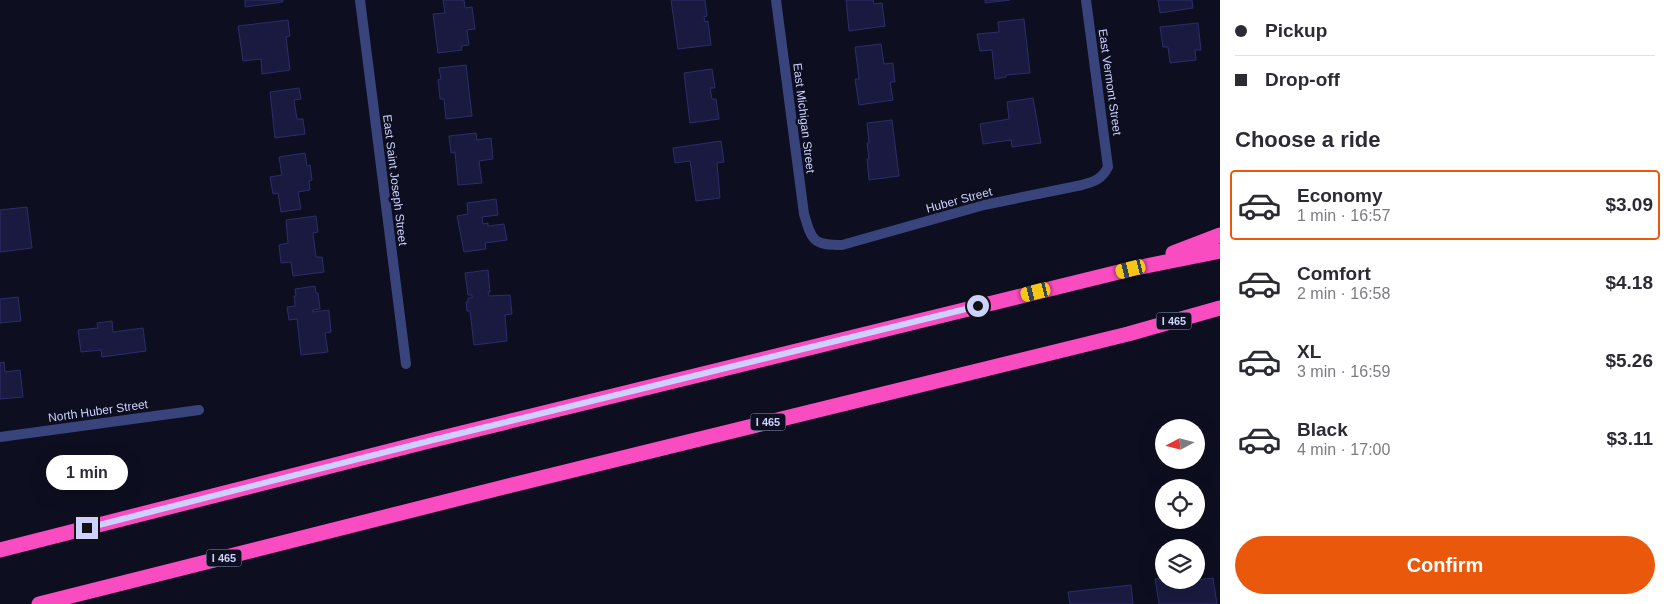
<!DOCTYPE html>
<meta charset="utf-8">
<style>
:root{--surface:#fff;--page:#f7f7f7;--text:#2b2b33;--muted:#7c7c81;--line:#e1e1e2;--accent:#ea580c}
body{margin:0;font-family:Arial,sans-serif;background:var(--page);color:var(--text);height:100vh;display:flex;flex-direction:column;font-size:19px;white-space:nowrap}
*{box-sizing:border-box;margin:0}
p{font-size:16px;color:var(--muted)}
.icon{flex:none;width:28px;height:28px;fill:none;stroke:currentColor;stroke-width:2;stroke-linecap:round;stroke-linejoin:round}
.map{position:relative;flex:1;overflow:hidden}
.sheet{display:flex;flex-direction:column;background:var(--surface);width:450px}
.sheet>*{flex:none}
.top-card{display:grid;align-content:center;height:110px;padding:0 15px;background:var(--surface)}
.needle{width:32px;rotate:263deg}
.tools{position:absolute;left:1155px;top:419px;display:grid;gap:10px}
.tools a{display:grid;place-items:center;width:50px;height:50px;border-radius:50%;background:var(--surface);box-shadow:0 5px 20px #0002;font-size:25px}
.end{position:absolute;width:22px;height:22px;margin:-11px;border:6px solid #cdd1fd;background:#111;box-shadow:0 0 0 2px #111}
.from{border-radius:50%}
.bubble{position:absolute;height:35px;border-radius:18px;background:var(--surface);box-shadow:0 5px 20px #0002;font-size:16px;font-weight:700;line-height:35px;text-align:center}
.car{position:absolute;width:15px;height:30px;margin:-15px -8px;border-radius:6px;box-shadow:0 0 4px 1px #0007;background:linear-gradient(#f5c518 24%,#345 0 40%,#f5c518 0 76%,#345 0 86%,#f5c518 0)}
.top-card b{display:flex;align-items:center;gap:18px;height:48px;font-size:19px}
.top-card b+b{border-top:1px solid var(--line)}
.top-card i{width:12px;height:12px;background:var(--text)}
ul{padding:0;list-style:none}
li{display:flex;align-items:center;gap:15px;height:70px;margin:0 10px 8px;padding:0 5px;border:2px solid transparent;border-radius:5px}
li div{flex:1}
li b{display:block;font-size:19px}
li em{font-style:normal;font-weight:700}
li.active{border-color:var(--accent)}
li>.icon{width:45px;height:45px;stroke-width:1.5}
h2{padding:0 15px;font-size:22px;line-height:60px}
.primary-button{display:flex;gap:10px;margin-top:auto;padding:10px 15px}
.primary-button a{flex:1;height:58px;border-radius:30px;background:var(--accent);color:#fff;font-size:20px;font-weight:700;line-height:58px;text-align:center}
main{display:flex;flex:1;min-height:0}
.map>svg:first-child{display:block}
.building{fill:#1a1a40;stroke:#2d2d6b}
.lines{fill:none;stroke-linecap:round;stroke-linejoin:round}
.street{stroke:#39447d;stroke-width:10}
.highway{stroke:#fa4cc1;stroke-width:15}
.route{stroke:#cdd1fd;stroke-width:6}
.labels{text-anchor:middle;stroke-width:5;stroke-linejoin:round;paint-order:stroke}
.shield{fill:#0d0e1f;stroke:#9396ba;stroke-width:1}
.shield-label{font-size:11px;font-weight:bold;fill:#cdd1fd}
.street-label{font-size:12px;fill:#cdd1fd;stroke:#0d0e1f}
</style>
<main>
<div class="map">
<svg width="1220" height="604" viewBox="0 0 1220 604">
<rect width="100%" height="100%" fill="#0d0e1f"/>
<path class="building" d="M 245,0 L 283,0 L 283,2 L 245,7 Z
M 443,0 L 464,0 L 465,8 L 472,7 L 475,29 L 467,30 L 469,45 L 461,46 L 462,50 L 438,53 L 433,14 L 445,13 Z
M 671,0 L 705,0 L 707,16 L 704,17 L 705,22 L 708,21 L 711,45 L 678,49 Z
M 846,0 L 873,0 L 874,4 L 882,3 L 885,26 L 849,31 Z
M 985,0 L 1010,0 L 985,3 Z
M 1158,0 L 1192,0 L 1193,8 L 1160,13 Z
M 1024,19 L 1030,73 L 1006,75 L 1006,77 L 995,79 L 992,50 L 980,51 L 977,34 L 999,32 L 998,22 Z
M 288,20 L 290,36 L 286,37 L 290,70 L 262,74 L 261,59 L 243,61 L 238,26 Z
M 1198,23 L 1201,50 L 1195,50 L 1196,60 L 1170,63 L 1168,47 L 1163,47 L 1160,27 Z
M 881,44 L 884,64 L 893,63 L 895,82 L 890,82 L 893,100 L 859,105 L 855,79 L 859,79 L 855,47 Z
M 466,65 L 472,116 L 446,119 L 444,99 L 440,99 L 438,80 L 441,79 L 439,68 Z
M 712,69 L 715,88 L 710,88 L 712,99 L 716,99 L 719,119 L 690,123 L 684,73 Z
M 299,88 L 301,99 L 294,100 L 297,119 L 303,119 L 305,134 L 275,138 L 270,92 Z
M 1033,98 L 1041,143 L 1012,147 L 1011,140 L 983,144 L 980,124 L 1009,119 L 1007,102 Z
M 892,120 L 899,176 L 869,180 L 867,159 L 869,159 L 867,143 L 869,143 L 867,123 Z
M 476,133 L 477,140 L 491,138 L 493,159 L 479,161 L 482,183 L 458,185 L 455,152 L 451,153 L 449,136 Z
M 721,141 L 724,162 L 717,163 L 720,198 L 696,201 L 690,161 L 675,163 L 673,148 Z
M 305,153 L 307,166 L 310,165 L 312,180 L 309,181 L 310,190 L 298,192 L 301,209 L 281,212 L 278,193 L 273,194 L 270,177 L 282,175 L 279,157 Z
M 496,199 L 498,215 L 482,217 L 483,224 L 488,223 L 488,226 L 504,224 L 507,240 L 485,243 L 486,249 L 464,252 L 457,216 L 468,214 L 467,203 Z
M 27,207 L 32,248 L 0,252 L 0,210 Z
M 316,216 L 318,232 L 313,233 L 316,257 L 322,257 L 324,272 L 293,276 L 291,262 L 281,263 L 279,245 L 288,243 L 286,220 Z
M 488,270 L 490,292 L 488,292 L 489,296 L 510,295 L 512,314 L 505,315 L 507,341 L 474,345 L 470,311 L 467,311 L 466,302 L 468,302 L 468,298 L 472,298 L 472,295 L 468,295 L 465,273 Z
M 315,286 L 316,293 L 318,293 L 320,309 L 313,310 L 313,312 L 329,310 L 331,332 L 325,333 L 328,352 L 301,355 L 297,319 L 289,320 L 287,307 L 295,306 L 294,296 L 296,296 L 295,289 Z
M 18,297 L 21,321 L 0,323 L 0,299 Z
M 112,321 L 113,332 L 143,328 L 146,351 L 102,357 L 101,350 L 81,352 L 78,330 L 98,328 L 97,323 Z
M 4,362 L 5,372 L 20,370 L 23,397 L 0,399 L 0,363 Z
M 1196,577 L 1197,580 L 1213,578 L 1217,604 L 1159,604 L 1155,579 L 1164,578 L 1164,580 L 1173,580 L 1173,583 L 1181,582 L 1181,580 L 1196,580 Z
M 1131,585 L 1133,604 L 1070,604 L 1068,592 Z"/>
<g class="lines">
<path class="street" d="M 360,0 L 406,364
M 776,0 L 804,214 C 812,241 813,245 842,245 L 984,205 L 1082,185 C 1095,181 1102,179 1108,167 L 1086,0
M 0,437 L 199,410"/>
<path class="highway" d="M 1173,253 L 1220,235
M 0,550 L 429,441 L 1131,269 L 1220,251
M 39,604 L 500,488 L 1128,334 L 1220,308"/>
</g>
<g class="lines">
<path class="route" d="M 87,528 L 429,441 L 978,306"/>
</g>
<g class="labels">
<g class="shield">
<rect x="1156.5" y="312.5" width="35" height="17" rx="4"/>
<rect x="750.5" y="413.5" width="35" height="17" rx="4"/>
<rect x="206.5" y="549.5" width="35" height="17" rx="4"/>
</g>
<g class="shield-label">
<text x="1174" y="325">I 465</text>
<text x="768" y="426">I 465</text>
<text x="224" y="562">I 465</text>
</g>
<g class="street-label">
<text transform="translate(1110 82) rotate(82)" y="4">East Vermont Street</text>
<text transform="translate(804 118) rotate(83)" y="4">East Michigan Street</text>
<text transform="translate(395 180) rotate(83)" y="4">East Saint Joseph Street</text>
<text transform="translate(959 200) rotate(-15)" y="4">Huber Street</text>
<text transform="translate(98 411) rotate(-8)" y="4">North Huber Street</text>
</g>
</g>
</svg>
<div class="tools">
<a><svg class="needle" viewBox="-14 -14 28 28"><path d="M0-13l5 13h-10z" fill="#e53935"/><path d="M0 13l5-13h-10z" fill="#7c7c81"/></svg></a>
<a><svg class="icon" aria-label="locate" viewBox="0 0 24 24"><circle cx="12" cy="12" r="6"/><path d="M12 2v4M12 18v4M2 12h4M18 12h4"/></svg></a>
<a><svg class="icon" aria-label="layers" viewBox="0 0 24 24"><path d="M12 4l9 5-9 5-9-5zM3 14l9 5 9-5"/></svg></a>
</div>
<i class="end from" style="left:978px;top:306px"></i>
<i class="end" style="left:87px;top:528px"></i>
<div class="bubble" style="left:46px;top:455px;width:82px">1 min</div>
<i class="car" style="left:1131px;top:269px;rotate:256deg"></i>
<i class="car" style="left:1036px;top:292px;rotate:256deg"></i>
</div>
<section class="sheet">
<div class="top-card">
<b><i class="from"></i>Pickup</b>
<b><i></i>Drop-off</b>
</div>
<h2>Choose a ride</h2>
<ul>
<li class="active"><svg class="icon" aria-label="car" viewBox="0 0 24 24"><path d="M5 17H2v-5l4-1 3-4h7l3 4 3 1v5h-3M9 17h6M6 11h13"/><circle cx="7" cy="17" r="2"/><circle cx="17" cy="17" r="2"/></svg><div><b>Economy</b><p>1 min · 16:57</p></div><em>$3.09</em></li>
<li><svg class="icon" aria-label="car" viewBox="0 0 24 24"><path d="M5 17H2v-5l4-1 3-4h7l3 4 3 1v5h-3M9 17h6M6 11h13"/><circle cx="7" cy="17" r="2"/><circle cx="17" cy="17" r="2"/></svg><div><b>Comfort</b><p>2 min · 16:58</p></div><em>$4.18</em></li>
<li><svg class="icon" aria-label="car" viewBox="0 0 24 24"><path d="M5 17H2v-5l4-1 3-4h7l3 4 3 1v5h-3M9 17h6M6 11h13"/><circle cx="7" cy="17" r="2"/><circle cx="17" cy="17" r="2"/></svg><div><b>XL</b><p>3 min · 16:59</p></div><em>$5.26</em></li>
<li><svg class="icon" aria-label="car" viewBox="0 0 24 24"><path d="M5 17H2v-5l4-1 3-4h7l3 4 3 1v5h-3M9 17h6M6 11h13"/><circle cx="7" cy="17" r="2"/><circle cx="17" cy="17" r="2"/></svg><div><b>Black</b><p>4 min · 17:00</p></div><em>$3.11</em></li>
</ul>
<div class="primary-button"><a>Confirm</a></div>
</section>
</main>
